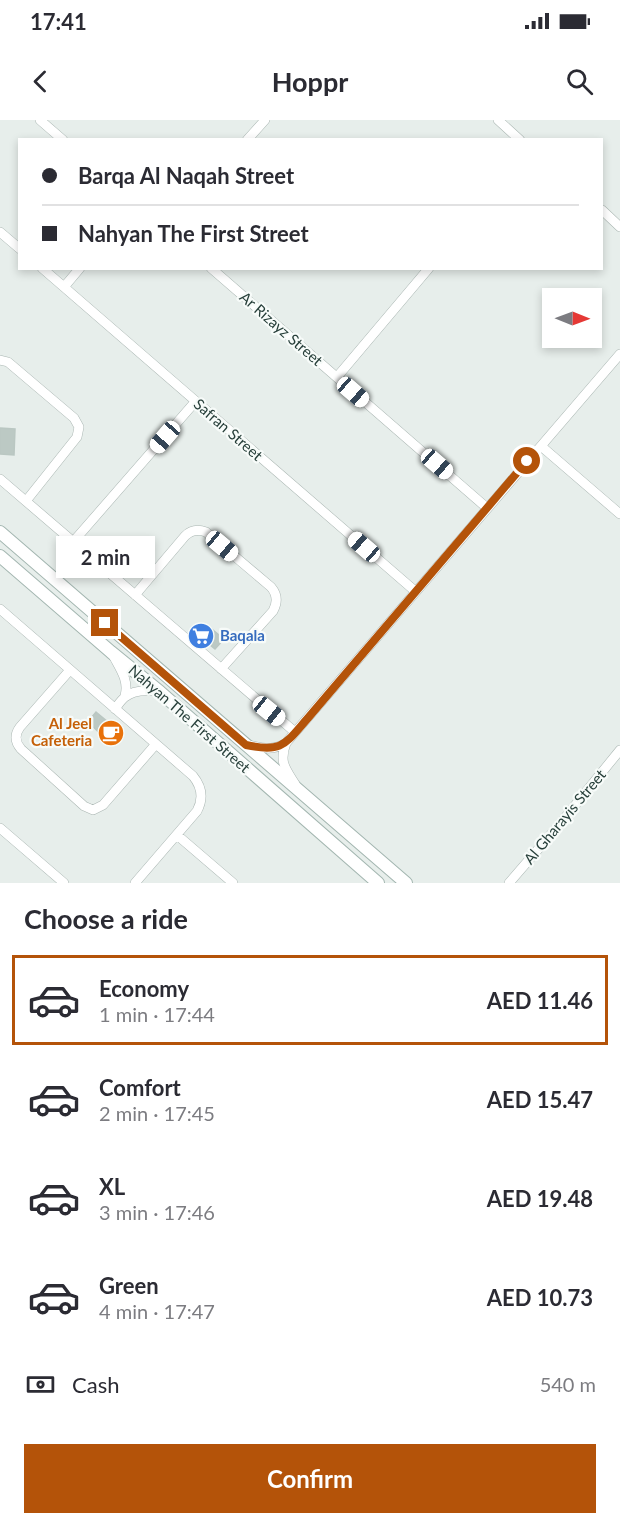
<!DOCTYPE html>
<meta charset="utf-8">
<style>
:root{--surface:#fff;--page:#f7f7f7;--text:#2b2b33;--muted:#7c7c81;--line:#e1e1e2;--accent:#b45309}
body{margin:0;font-family:Lato,sans-serif;background:var(--page);color:var(--text);height:100vh;display:flex;flex-direction:column;font-size:22px;white-space:nowrap}
*{box-sizing:border-box;margin:0}
p{font-size:20px;color:var(--muted)}
.icon{flex:none;width:33px;height:33px;fill:none;stroke:currentColor;stroke-width:2;stroke-linecap:round;stroke-linejoin:round}
.map{position:relative;height:763px;overflow:hidden}
.panel{display:flex;flex-direction:column;background:var(--surface);flex:1}
.panel>*{flex:none}
.hud{position:absolute;left:18px;top:18px;width:585px;height:132px;border-radius:0px;box-shadow:0 3px 9px #0003;display:grid;align-content:center;height:132px;padding:0 24px;background:var(--surface)}
.needle{width:39px;rotate:91deg}
.tools{position:absolute;left:542px;top:168px;display:grid;gap:12px}
.tools a{display:grid;place-items:center;width:60px;height:60px;border-radius:0px;background:var(--surface);box-shadow:0 3px 9px #0003;font-size:30px}
.end{position:absolute;width:27px;height:27px;margin:-14px;border:8px solid #b45309;background:#fff;box-shadow:0 0 0 3px #fff}
.from{border-radius:50%}
.bubble{position:absolute;height:42px;border-radius:0px;background:var(--surface);box-shadow:0 3px 9px #0003;font-size:20px;font-weight:700;line-height:42px;text-align:center}
.car{position:absolute;width:18px;height:36px;margin:-18px -9px;border-radius:8px;box-shadow:0 0 4px 2px #0007;background:linear-gradient(#fff 24%,#345 0 40%,#fff 0 76%,#345 0 86%,#fff 0)}
.hud b{display:flex;align-items:center;gap:21px;height:57px;font-size:22px}
.hud b+b{border-top:2px solid var(--line)}
.hud i{width:15px;height:15px;background:var(--text)}
ul{padding:0;list-style:none}
li{display:flex;align-items:center;gap:18px;height:90px;margin:0 12px 9px;padding:0 12px;border:3px solid transparent;border-radius:0px}
li div{flex:1}
li b{display:block;font-size:22px}
li em{font-style:normal;font-weight:700}
li.active{border-color:var(--accent)}
li>.icon{width:54px;height:54px;stroke-width:1.5}
h2{padding:0 24px;font-size:27px;line-height:72px}
.pay{display:flex;align-items:center;gap:15px;height:66px;padding:0 24px;font-size:22px}
.pay p{margin-inline-start:auto}
.cta{display:flex;gap:12px;margin-top:auto;padding:12px 24px}
.cta a{flex:1;height:69px;border-radius:0px;background:var(--accent);color:#fff;font-size:24px;font-weight:700;line-height:69px;text-align:center}
.status{display:flex;justify-content:space-between;align-items:center;height:42px;padding:0 30px;background:var(--surface);direction:ltr}
.status svg{height:16px;fill:currentColor}
header{display:flex;justify-content:space-between;align-items:center;height:78px;padding:0 24px;background:var(--surface);font-size:27px;font-weight:700}
.map>svg:first-child{display:block}
.building{fill:#bcc9c4;stroke:#bac7c2;stroke-width:1.5}
.lines{fill:none;stroke-linecap:round;stroke-linejoin:round}
.street-casing{stroke:#aab6b2;stroke-width:10}
.secondary-casing{stroke:#a3b6b0;stroke-width:14}
.street{stroke:#fff;stroke-width:9}
.secondary{stroke:#fff;stroke-width:12}
.route{stroke:#b45309;stroke-width:8}
.labels{text-anchor:middle;stroke-width:4.5;stroke-linejoin:round;paint-order:stroke}
.street-label{font-size:15px;fill:#273f3a;stroke:#f7fbf9}
.shop-label{font-size:15px;font-weight:bold;fill:#366cbe;stroke:#f7fbf9;text-anchor:start}
.food-label{font-size:15px;font-weight:bold;fill:#c56008;stroke:#f7fbf9;text-anchor:end}
</style>
<div class="status"><b>17:41</b><svg viewBox="0 0 49 12"><path d="M0 12V9h3v3zM5 12V6h3v6zM10 12V3h3v9zM15 12V0h3v12zM26 1h20v11H26zM47 4h2v5h-2z"/></svg></div>
<header><svg class="icon" aria-label="back" viewBox="0 0 24 24"><path d="M15 5l-7 7 7 7"/></svg>Hoppr<svg class="icon" aria-label="search" viewBox="0 0 24 24"><circle cx="10" cy="10" r="6"/><path d="M15 15l6 6"/></svg></header>
<div class="map">
<svg width="620" height="763" viewBox="0 0 620 763">
<rect width="100%" height="100%" fill="#e7eeeb"/>
<path class="building" d="M 0,308 L 15,309 L 14,335 L 0,334 Z
M 208,506 L 224,519 L 215,529 L 199,516 Z
M 96,592 L 120,612 L 110,623 L 88,602 Z"/>
<g class="lines">
<defs>
<path id="street" d="M 40,0 L 63,20
M 498,0 L 520,20
M 247,20 L 265,0
M 602,90 L 620,107
M 0,112 L 20,129
M 42,148 L 415,471
M 211,148 L 487,388
M 64,167 L 80,148
M 0,240 L 8,242 L 74,298 L 79,307 L 77,317 L 26,381
M 337,257 L 429,148
M 541,326 L 620,394
M 0,359 L 295,612
M 73,422 L 195,282
M 135,475 L 185,416 C 191,410 198,409 206,412 L 271,467 C 277,474 278,482 273,491 L 221,549
M 0,489 L 193,656 C 202,667 204,678 197,691 L 135,763
M 114,537 C 121,550 129,561 125,576
M 70,550 L 20,607 C 14,615 15,622 21,629 L 84,686 L 93,690 L 103,685 L 156,624
M 115,589 C 118,585 121,580 125,577 C 135,569 149,570 160,572
M 286,623 C 279,642 285,648 295,664
M 248,625 C 262,628 273,631 286,623 L 620,234
M 0,708 L 64,763
M 177,715 L 233,763
M 509,763 L 559,705 L 620,630"/>
<path id="secondary" d="M 0,412 L 406,763
M 0,436 L 111,532 L 160,572 L 378,763"/>
</defs>
<use href="#street" class="street-casing"/>
<use href="#secondary" class="secondary-casing"/>
<use href="#street" class="street"/>
<use href="#secondary" class="secondary"/>
</g>
<g class="lines">
<path class="route" d="M 105,503 L 246,625 C 283,633 285,624 308,598 L 527,341"/>
</g>
<defs>
<symbol id="supermarket-disc" viewBox="-11 -11 22 22"><circle r="9.5" fill="#3f7fe0" stroke="#f7fbf9"/><path d="M-6-5.5h2.5l.6 2H6L4.5 2H-2.5L-4.4-4H-6ZM-1.5 3.2a1.3 1.3 0 1 0 .1 0ZM3 3.2a1.3 1.3 0 1 0 .1 0Z" fill="#fff"/></symbol>
<symbol id="cafe-disc" viewBox="-11 -11 22 22"><circle r="9.5" fill="#e8710a" stroke="#f7fbf9"/><path d="M-5.5-4.5H6V0H3Q3 3.5 0 3.5H-2.5Q-5.5 3.5-5.5 0ZM3-3.2v2h1.7v-2ZM-6 4.5H4V6H-6Z" fill="#fff"/></symbol>
</defs>
<g fill-rule="evenodd">
<use href="#supermarket-disc" x="186" y="501" width="30" height="30"/>
<use href="#cafe-disc" x="96" y="598" width="30" height="30"/>
</g>
<g class="labels">
<g class="street-label">
<text transform="translate(281 209) rotate(41)" y="5">Ar Rizayz Street</text>
<text transform="translate(228 310) rotate(41)" y="5">Safran Street</text>
<text transform="translate(189 599) rotate(41)" y="5">Nahyan The First Street</text>
<text transform="translate(565 697) rotate(-50)" y="5">Al Gharayis Street</text>
</g>
<g class="shop-label">
<text x="220" y="521">Baqala</text>
</g>
<g class="food-label">
<text x="92" y="609">Al Jeel<tspan x="92" dy="17">Cafeteria</tspan></text>
</g>
</g>
</svg>
<div class="tools">
<a><svg class="needle" viewBox="-14 -14 28 28"><path d="M0-13l5 13h-10z" fill="#e53935"/><path d="M0 13l5-13h-10z" fill="#7c7c81"/></svg></a>
</div>
<i class="end from" style="left:527px;top:341px"></i>
<i class="end" style="left:105px;top:503px"></i>
<div class="bubble" style="left:56px;top:416px;width:99px">2 min</div>
<i class="car" style="left:353px;top:272px;rotate:131deg"></i>
<i class="car" style="left:165px;top:317px;rotate:221deg"></i>
<i class="car" style="left:437px;top:344px;rotate:131deg"></i>
<i class="car" style="left:222px;top:426px;rotate:130deg"></i>
<i class="car" style="left:364px;top:427px;rotate:311deg"></i>
<i class="car" style="left:269px;top:591px;rotate:129deg"></i>
<div class="hud">
<b><i class="from"></i>Barqa Al Naqah Street</b>
<b><i></i>Nahyan The First Street</b>
</div>
</div>
<section class="panel">
<h2>Choose a ride</h2>
<ul>
<li class="active"><svg class="icon" aria-label="car" viewBox="0 0 24 24"><path d="M5 17H2v-5l4-1 3-4h7l3 4 3 1v5h-3M9 17h6M6 11h13"/><circle cx="7" cy="17" r="2"/><circle cx="17" cy="17" r="2"/></svg><div><b>Economy</b><p>1 min · 17:44</p></div><em>AED 11.46</em></li>
<li><svg class="icon" aria-label="car" viewBox="0 0 24 24"><path d="M5 17H2v-5l4-1 3-4h7l3 4 3 1v5h-3M9 17h6M6 11h13"/><circle cx="7" cy="17" r="2"/><circle cx="17" cy="17" r="2"/></svg><div><b>Comfort</b><p>2 min · 17:45</p></div><em>AED 15.47</em></li>
<li><svg class="icon" aria-label="car" viewBox="0 0 24 24"><path d="M5 17H2v-5l4-1 3-4h7l3 4 3 1v5h-3M9 17h6M6 11h13"/><circle cx="7" cy="17" r="2"/><circle cx="17" cy="17" r="2"/></svg><div><b>XL</b><p>3 min · 17:46</p></div><em>AED 19.48</em></li>
<li><svg class="icon" aria-label="car" viewBox="0 0 24 24"><path d="M5 17H2v-5l4-1 3-4h7l3 4 3 1v5h-3M9 17h6M6 11h13"/><circle cx="7" cy="17" r="2"/><circle cx="17" cy="17" r="2"/></svg><div><b>Green</b><p>4 min · 17:47</p></div><em>AED 10.73</em></li>
</ul>
<div class="pay"><svg class="icon" aria-label="cash" viewBox="0 0 24 24"><path d="M3 7h18v10H3z"/><circle cx="12" cy="12" r="2"/></svg>Cash<p>540 m</p></div>
<div class="cta"><a>Confirm</a></div>
</section>
